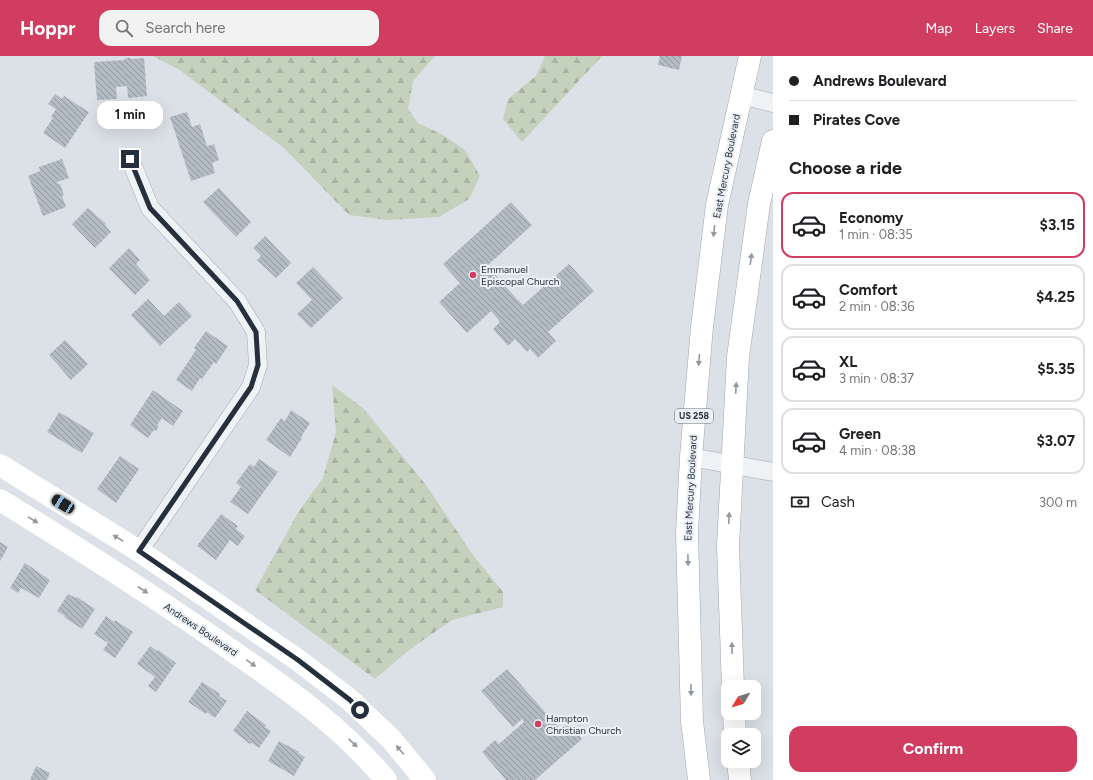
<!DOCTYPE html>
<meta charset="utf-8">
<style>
:root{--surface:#fff;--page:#f2f2f2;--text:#202124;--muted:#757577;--line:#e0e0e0;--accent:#d03d61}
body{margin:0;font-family:Figtree,sans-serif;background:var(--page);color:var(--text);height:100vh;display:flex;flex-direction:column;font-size:15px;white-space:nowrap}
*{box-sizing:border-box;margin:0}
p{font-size:13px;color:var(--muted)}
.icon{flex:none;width:22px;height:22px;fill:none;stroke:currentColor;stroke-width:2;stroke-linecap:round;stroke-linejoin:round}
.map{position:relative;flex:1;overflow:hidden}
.side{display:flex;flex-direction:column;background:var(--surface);width:320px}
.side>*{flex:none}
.banner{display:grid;align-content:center;height:88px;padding:0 16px;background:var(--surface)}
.needle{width:26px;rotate:232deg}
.tools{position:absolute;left:721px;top:624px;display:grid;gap:8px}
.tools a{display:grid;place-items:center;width:40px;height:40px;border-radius:8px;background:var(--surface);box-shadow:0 4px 16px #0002;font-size:20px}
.end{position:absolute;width:18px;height:18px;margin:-9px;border:5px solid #26303d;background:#fff;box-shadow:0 0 0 2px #fff}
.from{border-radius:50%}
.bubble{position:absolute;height:28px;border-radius:12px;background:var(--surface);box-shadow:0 4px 16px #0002;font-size:13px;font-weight:700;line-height:28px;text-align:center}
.car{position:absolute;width:12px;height:24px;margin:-12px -6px;border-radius:5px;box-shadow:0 0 3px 1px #0007;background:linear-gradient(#222 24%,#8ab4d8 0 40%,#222 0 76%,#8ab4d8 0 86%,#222 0)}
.banner b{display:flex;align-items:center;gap:14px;height:38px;font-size:15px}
.banner b+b{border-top:1px solid var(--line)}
.banner i{width:10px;height:10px;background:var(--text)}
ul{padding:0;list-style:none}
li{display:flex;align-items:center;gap:12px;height:66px;margin:0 8px 6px;padding:0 8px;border:2px solid var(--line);border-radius:12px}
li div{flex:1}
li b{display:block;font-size:15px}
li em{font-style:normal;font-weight:700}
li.active{border-color:var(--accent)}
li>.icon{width:36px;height:36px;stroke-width:1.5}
h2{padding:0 16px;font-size:18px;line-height:48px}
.pay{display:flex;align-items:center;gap:10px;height:44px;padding:0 16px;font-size:15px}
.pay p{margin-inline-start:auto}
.primary-button{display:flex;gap:8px;margin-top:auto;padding:8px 16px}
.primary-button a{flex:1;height:46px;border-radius:12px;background:var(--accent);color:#fff;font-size:16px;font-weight:700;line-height:46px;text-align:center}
header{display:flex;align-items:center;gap:24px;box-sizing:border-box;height:56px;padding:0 20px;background:var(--accent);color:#fff}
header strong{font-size:19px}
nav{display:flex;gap:22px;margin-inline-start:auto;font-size:14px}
.search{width:280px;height:36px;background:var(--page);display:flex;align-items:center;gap:10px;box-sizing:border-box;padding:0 14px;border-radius:12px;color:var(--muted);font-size:15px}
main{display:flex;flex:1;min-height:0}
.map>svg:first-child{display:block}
.forest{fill:url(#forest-firs)}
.building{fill:url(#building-back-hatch)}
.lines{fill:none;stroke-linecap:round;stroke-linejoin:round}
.street-casing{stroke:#a2a8b1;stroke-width:19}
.primary-casing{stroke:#9ba7b3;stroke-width:23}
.street{stroke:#eff2f5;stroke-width:18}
.secondary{stroke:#fff;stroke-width:22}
.primary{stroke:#fff;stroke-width:22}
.oneway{fill:#92989e}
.route{stroke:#26303d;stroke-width:5}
.poi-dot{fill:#d03d61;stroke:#ebf0f4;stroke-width:1.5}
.labels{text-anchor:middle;stroke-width:4;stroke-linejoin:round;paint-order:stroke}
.shield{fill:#ebf0f4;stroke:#616a74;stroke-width:1}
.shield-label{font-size:9px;font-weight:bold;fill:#26303d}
.street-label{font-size:10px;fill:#26303d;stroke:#ebf0f4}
.poi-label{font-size:10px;fill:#26303d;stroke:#ebf0f4;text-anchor:start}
</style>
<header>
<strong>Hoppr</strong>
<div class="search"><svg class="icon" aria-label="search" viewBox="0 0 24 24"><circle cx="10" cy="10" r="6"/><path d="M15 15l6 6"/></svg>Search here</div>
<nav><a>Map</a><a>Layers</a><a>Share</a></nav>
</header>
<main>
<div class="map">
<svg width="773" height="724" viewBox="0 0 773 724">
<defs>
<pattern id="forest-firs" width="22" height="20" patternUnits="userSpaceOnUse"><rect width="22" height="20" fill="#c4d1bd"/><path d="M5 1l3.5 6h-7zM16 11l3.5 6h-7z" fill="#a8b4a3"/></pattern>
<pattern id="building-back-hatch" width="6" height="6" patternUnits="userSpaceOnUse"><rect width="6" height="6" fill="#b3bbc4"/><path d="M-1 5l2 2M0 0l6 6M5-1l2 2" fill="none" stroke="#9198a0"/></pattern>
</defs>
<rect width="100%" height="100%" fill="#dce1e7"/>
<path class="forest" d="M 153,0 L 435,0 L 413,25 L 408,53 L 418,67 L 443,79 L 465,94 L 480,120 L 469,143 L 439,161 L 387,164 L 349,159 L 284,92 L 178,13 Z
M 545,0 L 602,0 L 522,86 L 503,63 L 508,43 L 536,20 Z
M 332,329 L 363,352 L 426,429 L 473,499 L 503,536 L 503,551 L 452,564 L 409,594 L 375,623 L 255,534 L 299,455 L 323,422 L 336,376 Z"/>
<path class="building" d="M 660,0 L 682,0 L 679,14 L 658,9 Z
M 125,2 L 131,2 L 131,3 L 144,2 L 147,40 L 128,42 L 127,30 L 116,31 L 117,43 L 97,44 L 94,6 L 125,4 Z
M 55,38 L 62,43 L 64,40 L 89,56 L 65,92 L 43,77 L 53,62 L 51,61 L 56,53 L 48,48 Z
M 187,56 L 192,71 L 200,68 L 207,90 L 214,88 L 219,104 L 212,107 L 215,117 L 191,125 L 170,61 Z
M 62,103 L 69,122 L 57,126 L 58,128 L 60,128 L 64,139 L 62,140 L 66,151 L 43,160 L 28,120 L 40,115 L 39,111 Z
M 219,132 L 251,166 L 236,181 L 203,146 Z
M 511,146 L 532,169 L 487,210 L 514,240 L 523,249 L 569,208 L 594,235 L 548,276 L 556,285 L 538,302 L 530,293 L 527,296 L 515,283 L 508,290 L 493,273 L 500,266 L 491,255 L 467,277 L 439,246 L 460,227 L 443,208 Z
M 88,152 L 106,168 L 105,169 L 111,176 L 95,192 L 72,168 Z
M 265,180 L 291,207 L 276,222 L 257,204 L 261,200 L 253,192 Z
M 129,192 L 140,204 L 136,208 L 150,224 L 135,239 L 109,212 Z
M 313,211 L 343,242 L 311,272 L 297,258 L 312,244 L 296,227 Z
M 148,243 L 164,260 L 179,246 L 192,260 L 160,290 L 131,259 Z
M 206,275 L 228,290 L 216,308 L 214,306 L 202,323 L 200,322 L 192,335 L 176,324 L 196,294 L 194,292 Z
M 65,284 L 88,308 L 71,324 L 49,299 Z
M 153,334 L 183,355 L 173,370 L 162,362 L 157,369 L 159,370 L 156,375 L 154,374 L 148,382 L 130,369 Z
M 291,354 L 310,367 L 301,381 L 302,382 L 290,401 L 266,384 L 281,362 L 285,365 Z
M 59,356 L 94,377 L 82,397 L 47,376 Z
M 120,400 L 139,413 L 116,447 L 97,433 Z
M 259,403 L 278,416 L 248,458 L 230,446 L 241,431 L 236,427 L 250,408 L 254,411 Z
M 221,458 L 238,470 L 236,473 L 245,480 L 238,490 L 230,484 L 216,504 L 197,490 Z
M 0,486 L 8,491 L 0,505 Z
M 25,507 L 50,524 L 39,542 L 21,532 L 18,537 L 10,532 Z
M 68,538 L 76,542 L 77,541 L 95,553 L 82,573 L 64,561 L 65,560 L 57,555 Z
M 106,560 L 114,566 L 115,564 L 133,576 L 115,602 L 103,594 L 108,587 L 94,578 Z
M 150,590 L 157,595 L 158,594 L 176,607 L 156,636 L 148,630 L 155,621 L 137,608 Z
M 507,613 L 560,673 L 568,667 L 582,683 L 535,724 L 506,724 L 482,696 L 495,684 L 499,688 L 524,666 L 522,663 L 513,671 L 481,635 Z
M 202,626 L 220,638 L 219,640 L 227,645 L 215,662 L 207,656 L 206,658 L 188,646 Z
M 247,655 L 266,669 L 265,671 L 271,675 L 259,692 L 252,687 L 250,688 L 233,675 Z
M 279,685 L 299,696 L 298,697 L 305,701 L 294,720 L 268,705 Z
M 36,710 L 50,717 L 47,724 L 30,724 Z"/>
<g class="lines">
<defs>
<path id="street" d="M 741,39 L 773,47
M 130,103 L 150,152 L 237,245 L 256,276 L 258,309 L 251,331 L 139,495
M 691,401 L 773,416"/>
<path id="primary" d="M 733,631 L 728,490 L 738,301 L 759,148 L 773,85
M 734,657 L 735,679
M 738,705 L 740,724
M 699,724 L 692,665 L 687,477 L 691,401 L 702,271 L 717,149 L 750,0"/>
</defs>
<use href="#street" class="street-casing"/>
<use href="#primary" class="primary-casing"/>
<use href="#street" class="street"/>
<path class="secondary" d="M 0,409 L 139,495 L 298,604 L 350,644 L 391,683 L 425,724
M 0,444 C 78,492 156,541 231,594 C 289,634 341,670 386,724"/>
<use href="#primary" class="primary"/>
</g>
<defs><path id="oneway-solid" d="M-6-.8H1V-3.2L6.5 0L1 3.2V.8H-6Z"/></defs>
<g class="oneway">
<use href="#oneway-solid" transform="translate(714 175) rotate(97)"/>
<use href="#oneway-solid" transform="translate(751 203) rotate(-82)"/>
<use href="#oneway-solid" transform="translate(699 304) rotate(95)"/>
<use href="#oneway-solid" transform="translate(736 332) rotate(-87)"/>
<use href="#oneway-solid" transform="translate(729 462) rotate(-87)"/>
<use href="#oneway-solid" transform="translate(33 464) rotate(31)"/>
<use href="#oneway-solid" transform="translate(118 482) rotate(-149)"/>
<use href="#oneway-solid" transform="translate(688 504) rotate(89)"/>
<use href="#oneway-solid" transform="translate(143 534) rotate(33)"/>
<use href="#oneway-solid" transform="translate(732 592) rotate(-92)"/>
<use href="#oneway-solid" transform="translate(251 607) rotate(35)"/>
<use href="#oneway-solid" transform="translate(691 634) rotate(89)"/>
<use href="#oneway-solid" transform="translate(353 687) rotate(44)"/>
<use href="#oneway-solid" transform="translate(400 694) rotate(-130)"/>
</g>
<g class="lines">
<path class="route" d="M 130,103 L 150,152 L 237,245 L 256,276 L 258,309 L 251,331 L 139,495 L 298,604 L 350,644 L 360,654"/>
</g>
<g class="poi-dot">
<circle cx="473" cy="219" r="4"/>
<circle cx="538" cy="668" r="4"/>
</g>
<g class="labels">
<rect class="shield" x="675" y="353" width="38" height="14" rx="3"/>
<g class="shield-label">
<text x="694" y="363">US 258</text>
</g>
<g class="street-label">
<text transform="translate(726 110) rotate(-79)" y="4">East Mercury Boulevard</text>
<text transform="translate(690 432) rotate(-87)" y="4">East Mercury Boulevard</text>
<text transform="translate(201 573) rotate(34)" y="4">Andrews Boulevard</text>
</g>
<g class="poi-label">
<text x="481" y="217">Emmanuel<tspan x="481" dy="12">Episcopal Church</tspan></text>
<text x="546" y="666">Hampton<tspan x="546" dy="12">Christian Church</tspan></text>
</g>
</g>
</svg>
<div class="tools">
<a><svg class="needle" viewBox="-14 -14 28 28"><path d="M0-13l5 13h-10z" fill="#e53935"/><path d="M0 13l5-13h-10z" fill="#757577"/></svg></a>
<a><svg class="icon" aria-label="layers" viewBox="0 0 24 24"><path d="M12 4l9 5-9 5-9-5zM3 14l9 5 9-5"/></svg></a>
</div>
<i class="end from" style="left:360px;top:654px"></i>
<i class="end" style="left:130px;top:103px"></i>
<div class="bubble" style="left:97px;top:45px;width:66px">1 min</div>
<i class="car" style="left:63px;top:448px;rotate:302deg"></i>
</div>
<section class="side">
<div class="banner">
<b><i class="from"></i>Andrews Boulevard</b>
<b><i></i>Pirates Cove</b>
</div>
<h2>Choose a ride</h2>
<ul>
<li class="active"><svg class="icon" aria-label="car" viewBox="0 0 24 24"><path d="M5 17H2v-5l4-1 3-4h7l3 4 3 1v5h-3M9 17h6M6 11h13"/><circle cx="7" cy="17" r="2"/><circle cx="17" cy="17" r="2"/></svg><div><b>Economy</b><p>1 min · 08:35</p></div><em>$3.15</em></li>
<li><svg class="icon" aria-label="car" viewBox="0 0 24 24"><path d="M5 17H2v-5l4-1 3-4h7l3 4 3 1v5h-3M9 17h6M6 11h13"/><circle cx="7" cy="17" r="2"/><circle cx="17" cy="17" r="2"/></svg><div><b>Comfort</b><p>2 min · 08:36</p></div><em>$4.25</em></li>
<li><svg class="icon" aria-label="car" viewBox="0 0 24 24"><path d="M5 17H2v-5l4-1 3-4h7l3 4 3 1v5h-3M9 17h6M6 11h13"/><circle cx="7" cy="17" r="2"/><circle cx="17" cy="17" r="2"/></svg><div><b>XL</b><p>3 min · 08:37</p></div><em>$5.35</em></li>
<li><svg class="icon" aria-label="car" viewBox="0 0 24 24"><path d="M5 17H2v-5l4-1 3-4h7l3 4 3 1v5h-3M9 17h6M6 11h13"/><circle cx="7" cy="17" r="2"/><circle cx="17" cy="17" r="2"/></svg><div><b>Green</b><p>4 min · 08:38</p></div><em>$3.07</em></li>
</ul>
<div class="pay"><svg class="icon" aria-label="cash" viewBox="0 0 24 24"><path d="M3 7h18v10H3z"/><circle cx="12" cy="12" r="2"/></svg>Cash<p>300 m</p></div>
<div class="primary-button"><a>Confirm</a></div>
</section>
</main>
